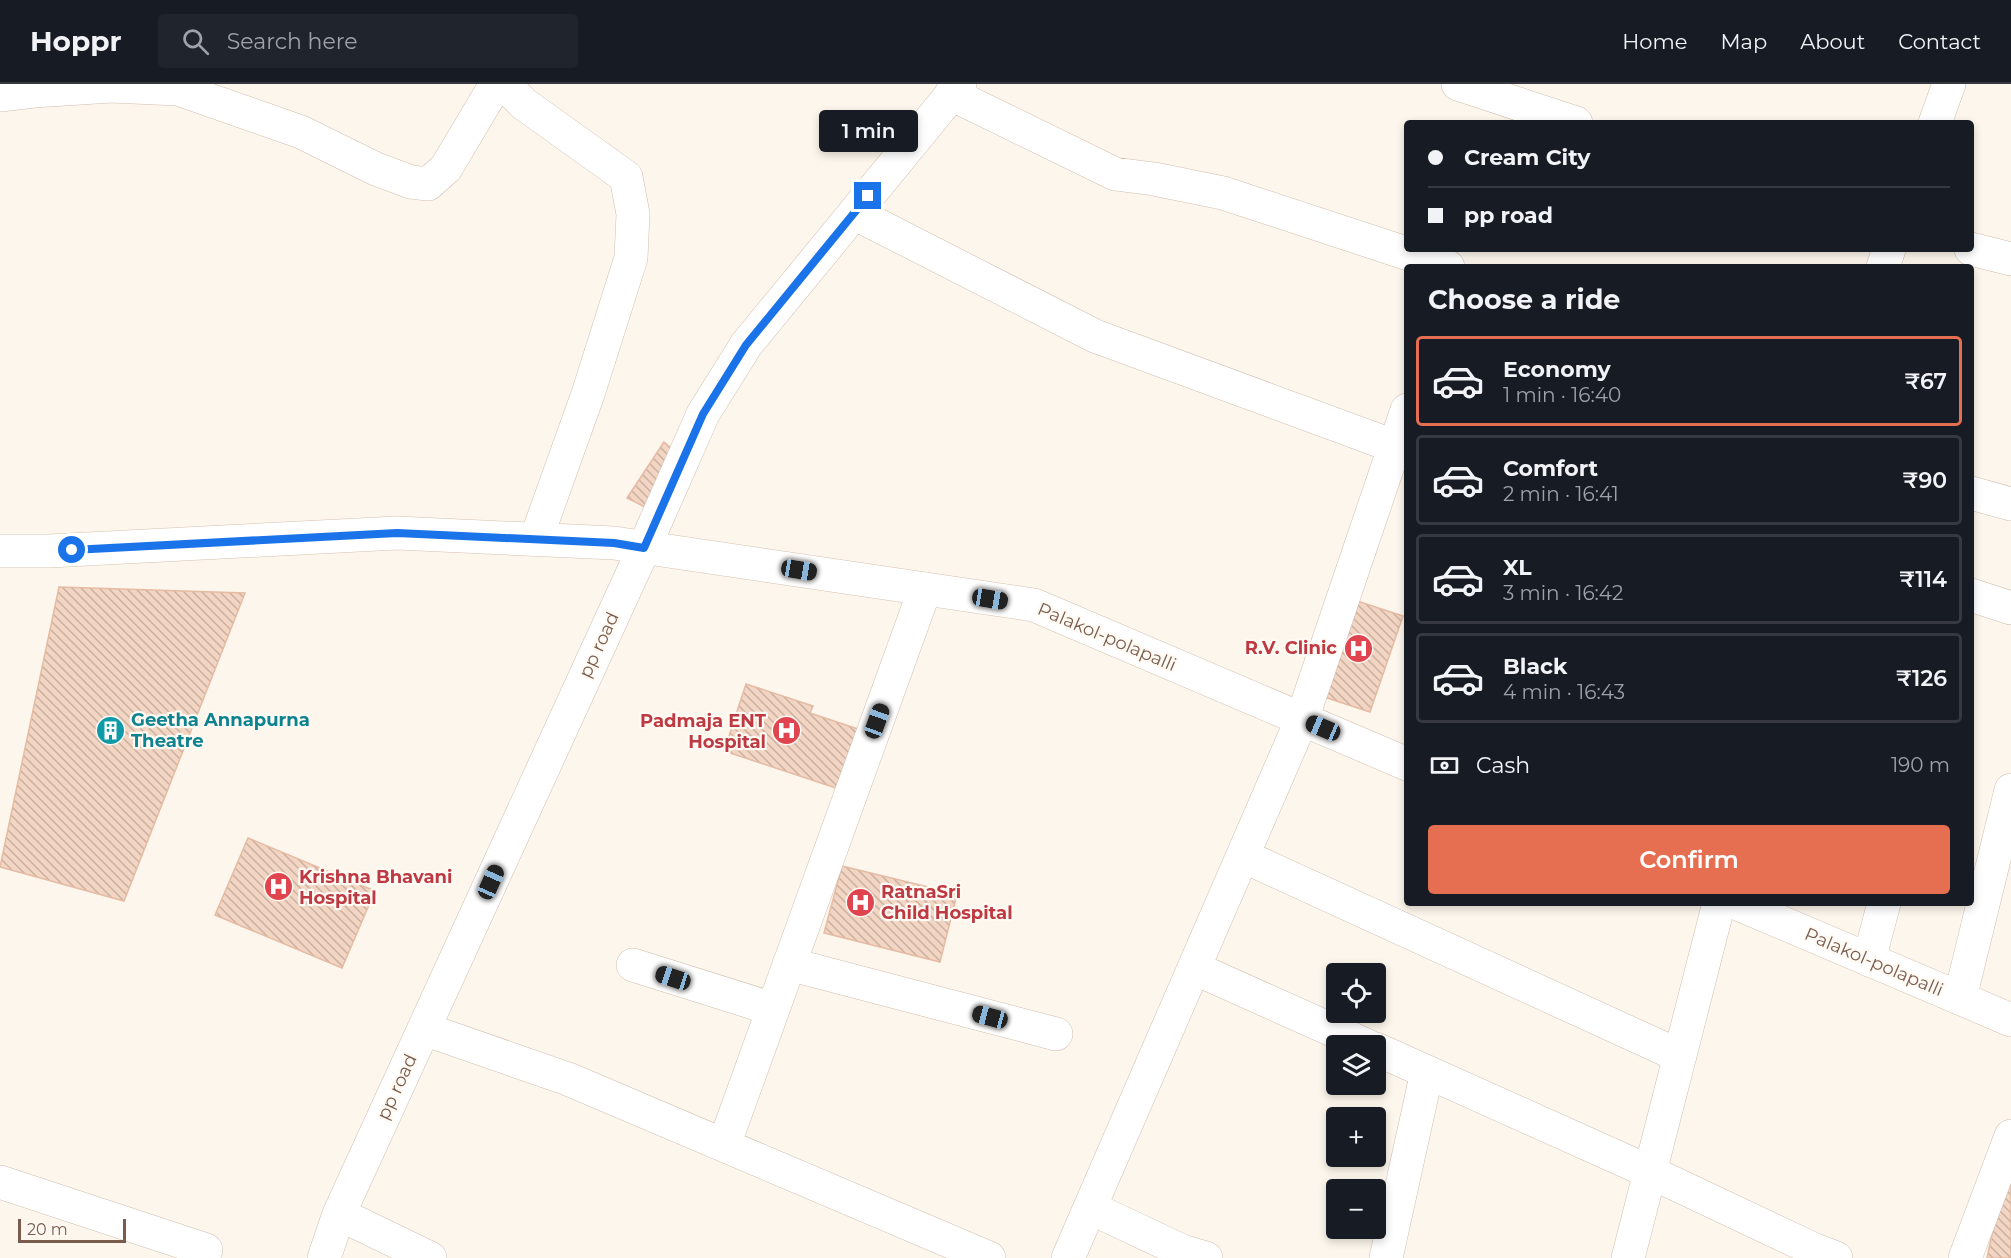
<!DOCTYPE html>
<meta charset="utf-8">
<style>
:root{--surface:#171b24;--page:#20242c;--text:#f1f3f6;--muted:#9ea1a6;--line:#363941;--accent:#e76f51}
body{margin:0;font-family:Montserrat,sans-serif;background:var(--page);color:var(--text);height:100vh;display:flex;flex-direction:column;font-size:22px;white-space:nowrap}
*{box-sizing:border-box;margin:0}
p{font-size:20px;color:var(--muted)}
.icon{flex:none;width:33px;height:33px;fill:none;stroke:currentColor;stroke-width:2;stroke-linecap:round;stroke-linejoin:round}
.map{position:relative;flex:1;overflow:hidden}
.sheet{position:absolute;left:1404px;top:180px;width:570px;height:642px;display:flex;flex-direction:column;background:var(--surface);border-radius:6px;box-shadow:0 3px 9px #0003}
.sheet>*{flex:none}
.banner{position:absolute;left:1404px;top:36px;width:570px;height:132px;border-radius:6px;box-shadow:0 3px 9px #0003;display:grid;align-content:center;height:132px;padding:0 24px;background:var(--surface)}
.controls{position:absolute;left:1326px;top:879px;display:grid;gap:12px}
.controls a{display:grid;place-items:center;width:60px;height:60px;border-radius:6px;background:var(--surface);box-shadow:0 3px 9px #0003;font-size:30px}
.scale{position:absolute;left:18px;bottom:15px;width:108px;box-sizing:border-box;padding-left:6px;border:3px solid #7a5c4d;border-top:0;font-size:16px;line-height:21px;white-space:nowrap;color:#7a5c4d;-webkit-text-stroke:4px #fffaf3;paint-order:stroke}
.end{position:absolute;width:27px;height:27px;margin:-14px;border:8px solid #1a73e8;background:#fff;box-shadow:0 0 0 3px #fff}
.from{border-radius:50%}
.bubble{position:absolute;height:42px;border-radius:6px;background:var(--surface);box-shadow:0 3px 9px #0003;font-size:20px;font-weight:600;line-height:42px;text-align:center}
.car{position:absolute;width:18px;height:36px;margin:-18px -9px;border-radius:8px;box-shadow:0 0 4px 2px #0007;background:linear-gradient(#222 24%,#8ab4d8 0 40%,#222 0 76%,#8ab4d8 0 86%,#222 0)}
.banner b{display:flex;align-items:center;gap:21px;height:57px;font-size:22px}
.banner b+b{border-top:2px solid var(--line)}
.banner i{width:15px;height:15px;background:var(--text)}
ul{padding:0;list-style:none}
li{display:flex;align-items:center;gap:18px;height:90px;margin:0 12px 9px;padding:0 12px;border:3px solid var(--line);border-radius:6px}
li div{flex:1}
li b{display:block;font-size:22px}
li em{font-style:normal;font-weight:600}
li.current{border-color:var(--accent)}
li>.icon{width:54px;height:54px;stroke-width:1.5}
h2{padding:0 24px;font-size:27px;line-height:72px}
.pay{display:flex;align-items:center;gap:15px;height:66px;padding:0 24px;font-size:22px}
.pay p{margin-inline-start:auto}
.primary-button{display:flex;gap:12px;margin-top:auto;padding:12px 24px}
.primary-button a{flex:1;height:69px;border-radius:6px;background:var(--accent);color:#fff;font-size:24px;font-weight:600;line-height:69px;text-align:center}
header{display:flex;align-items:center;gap:36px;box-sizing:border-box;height:84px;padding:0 30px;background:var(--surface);border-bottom:2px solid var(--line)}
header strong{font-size:28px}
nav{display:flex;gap:33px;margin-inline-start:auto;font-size:21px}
.search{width:420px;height:54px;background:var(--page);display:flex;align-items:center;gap:15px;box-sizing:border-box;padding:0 21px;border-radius:6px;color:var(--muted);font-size:22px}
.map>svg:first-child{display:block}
.building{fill:url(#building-back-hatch);stroke:#e6bba3;stroke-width:1.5}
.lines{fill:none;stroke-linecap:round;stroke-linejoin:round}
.street-casing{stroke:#d1beb0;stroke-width:34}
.secondary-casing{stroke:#d6c0b0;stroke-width:34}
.street{stroke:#fff;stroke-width:33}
.secondary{stroke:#fff;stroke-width:33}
.route{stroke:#1a73e8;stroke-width:8}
.labels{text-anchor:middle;stroke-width:4.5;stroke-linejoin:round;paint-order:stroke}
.street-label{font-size:18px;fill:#7a5c4d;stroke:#fffaf3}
.health-label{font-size:18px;font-weight:bold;fill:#be3a42;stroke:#fffaf3;text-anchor:end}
.culture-label{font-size:18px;font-weight:bold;fill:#0d838f;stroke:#fffaf3;text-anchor:start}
</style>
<header>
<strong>Hoppr</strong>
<div class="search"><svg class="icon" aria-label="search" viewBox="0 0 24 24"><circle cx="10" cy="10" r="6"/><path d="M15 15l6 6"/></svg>Search here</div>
<nav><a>Home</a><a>Map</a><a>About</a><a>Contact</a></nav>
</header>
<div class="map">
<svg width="2011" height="1174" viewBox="0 0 2011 1174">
<defs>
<pattern id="building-back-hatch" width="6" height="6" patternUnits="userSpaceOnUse" patternTransform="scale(1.5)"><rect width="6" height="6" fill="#f3d5c3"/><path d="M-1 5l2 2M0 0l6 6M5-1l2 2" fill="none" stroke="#cab0a1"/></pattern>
</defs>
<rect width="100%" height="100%" fill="#fdf6ec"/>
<path class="building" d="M 664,358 L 679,371 L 653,427 L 627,414 Z
M 59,503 L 245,509 L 124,817 L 0,783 Z
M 1351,515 L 1403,532 L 1370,628 L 1318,611 Z
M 746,600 L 813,622 L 810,629 L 861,646 L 842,706 L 724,667 Z
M 248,754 L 375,807 L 342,884 L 215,831 Z
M 842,782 L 957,810 L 940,878 L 824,849 Z
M 2004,1094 L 2011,1096 L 2011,1174 L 1987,1174 Z"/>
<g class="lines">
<defs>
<path id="street" d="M 504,0 L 524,20 L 626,93 L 633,130 L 631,174 L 588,310 L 536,455
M 1458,0 L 1576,39
M 951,10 L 1115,90 L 1154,95 L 1223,109 L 1448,183
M 0,11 L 34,7 L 111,2 L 178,5 L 301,48 L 376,85 L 411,98 L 428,100 L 446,84 L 496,0
M 1935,39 L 1949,0
M 854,129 L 1095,252 L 1407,367
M 1971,165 L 2011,175
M 1883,183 L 1889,165
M 1971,409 L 2011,420
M 1971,511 L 2011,524
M 1243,772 L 1680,972
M 1869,876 L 1884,819
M 789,880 L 1056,950
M 633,881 L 773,925
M 1194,884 L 1368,962
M 1960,914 L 2011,706
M 424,945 L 568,995 L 989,1174
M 1376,965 L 1650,1088 L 1815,1166 L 1836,1174
M 724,1061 L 925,505
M 0,1098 L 206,1166 L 203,1174
M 1091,1124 L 1182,1167 L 1206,1174
M 339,1130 L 430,1174
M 324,1174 L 339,1130 L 644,464 L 703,330 L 746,261 L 960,0
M 1068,1174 L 1302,635 L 1407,326
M 1386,1174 L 1427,988
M 1628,1174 L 1719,819
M 1965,1174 L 2011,1052"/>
<path id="secondary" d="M 0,467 L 49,467 L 397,449 L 614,459 L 1034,521 L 1407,680
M 1736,819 L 2011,936"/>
</defs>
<use href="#street" class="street-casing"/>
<use href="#secondary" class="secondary-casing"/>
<use href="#street" class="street"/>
<use href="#secondary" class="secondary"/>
</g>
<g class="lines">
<path class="route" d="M 72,466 L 397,449 L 614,459 L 644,464 L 703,330 L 746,261 L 868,112"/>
</g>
<defs>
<symbol id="hospital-disc" viewBox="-11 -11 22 22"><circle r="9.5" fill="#e0444e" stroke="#fffaf3"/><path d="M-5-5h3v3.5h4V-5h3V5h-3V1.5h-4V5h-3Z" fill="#fff"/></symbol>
<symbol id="building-disc" viewBox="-11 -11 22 22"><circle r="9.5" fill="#0f9aa8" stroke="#fffaf3"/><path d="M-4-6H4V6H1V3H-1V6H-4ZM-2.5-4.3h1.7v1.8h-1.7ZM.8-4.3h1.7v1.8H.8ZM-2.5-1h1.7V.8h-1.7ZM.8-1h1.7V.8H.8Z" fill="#fff"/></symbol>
</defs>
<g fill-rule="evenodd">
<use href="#hospital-disc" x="1342" y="548" width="33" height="33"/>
<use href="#building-disc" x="94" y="630" width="33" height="33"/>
<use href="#hospital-disc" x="770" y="630" width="33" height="33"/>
<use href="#hospital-disc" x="262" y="786" width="33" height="33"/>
<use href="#hospital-disc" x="844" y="802" width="33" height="33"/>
</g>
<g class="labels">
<g class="street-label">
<text transform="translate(1107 553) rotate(23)" y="6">Palakol-polapalli</text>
<text transform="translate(599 561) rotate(-65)" y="6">pp road</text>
<text transform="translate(1874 878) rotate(23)" y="6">Palakol-polapalli</text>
<text transform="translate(397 1003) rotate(-65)" y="6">pp road</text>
</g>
<g class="health-label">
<text x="1337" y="570">R.V. Clinic</text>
<text x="766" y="643">Padmaja ENT<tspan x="766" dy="21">Hospital</tspan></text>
<text x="299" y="799" text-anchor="start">Krishna Bhavani<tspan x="299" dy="21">Hospital</tspan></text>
<text x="881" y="814" text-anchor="start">RatnaSri<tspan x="881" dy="21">Child Hospital</tspan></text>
</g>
<g class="culture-label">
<text x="131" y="642">Geetha Annapurna<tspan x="131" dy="21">Theatre</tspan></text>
</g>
</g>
</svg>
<div class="controls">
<a><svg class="icon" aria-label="locate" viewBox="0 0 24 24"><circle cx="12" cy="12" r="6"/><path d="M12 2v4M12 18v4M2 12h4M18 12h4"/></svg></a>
<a><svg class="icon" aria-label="layers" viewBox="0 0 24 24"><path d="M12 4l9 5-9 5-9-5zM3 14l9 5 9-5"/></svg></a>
<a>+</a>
<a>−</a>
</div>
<div class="scale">20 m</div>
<i class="end from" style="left:72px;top:466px"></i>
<i class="end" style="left:868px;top:112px"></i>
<div class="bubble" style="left:819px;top:26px;width:99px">1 min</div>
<i class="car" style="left:799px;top:486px;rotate:99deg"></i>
<i class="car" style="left:990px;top:515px;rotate:99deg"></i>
<i class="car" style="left:877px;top:637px;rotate:20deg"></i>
<i class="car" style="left:1323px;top:644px;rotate:293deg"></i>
<i class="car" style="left:491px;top:798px;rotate:24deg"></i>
<i class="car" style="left:673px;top:894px;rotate:288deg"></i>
<i class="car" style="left:990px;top:933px;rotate:285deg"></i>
<div class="banner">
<b><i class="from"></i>Cream City</b>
<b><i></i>pp road</b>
</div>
<section class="sheet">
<h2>Choose a ride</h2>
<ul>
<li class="current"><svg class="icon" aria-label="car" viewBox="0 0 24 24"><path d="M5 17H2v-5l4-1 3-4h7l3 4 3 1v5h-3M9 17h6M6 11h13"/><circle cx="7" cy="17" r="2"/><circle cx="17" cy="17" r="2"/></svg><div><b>Economy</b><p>1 min · 16:40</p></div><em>₹67</em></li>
<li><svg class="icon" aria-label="car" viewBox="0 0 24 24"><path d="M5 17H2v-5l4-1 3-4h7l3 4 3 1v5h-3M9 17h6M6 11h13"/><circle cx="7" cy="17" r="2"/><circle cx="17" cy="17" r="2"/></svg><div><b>Comfort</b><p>2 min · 16:41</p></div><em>₹90</em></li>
<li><svg class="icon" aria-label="car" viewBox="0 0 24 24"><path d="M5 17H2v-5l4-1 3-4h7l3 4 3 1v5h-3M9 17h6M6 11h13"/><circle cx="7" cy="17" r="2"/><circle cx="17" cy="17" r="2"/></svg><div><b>XL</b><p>3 min · 16:42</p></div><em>₹114</em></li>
<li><svg class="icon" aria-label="car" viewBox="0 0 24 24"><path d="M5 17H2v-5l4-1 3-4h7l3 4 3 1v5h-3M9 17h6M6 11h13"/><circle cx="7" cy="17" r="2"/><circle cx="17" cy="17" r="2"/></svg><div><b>Black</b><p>4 min · 16:43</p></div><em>₹126</em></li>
</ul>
<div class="pay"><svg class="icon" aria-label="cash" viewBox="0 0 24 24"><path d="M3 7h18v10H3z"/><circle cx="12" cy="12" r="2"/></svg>Cash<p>190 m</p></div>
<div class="primary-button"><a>Confirm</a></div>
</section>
</div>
